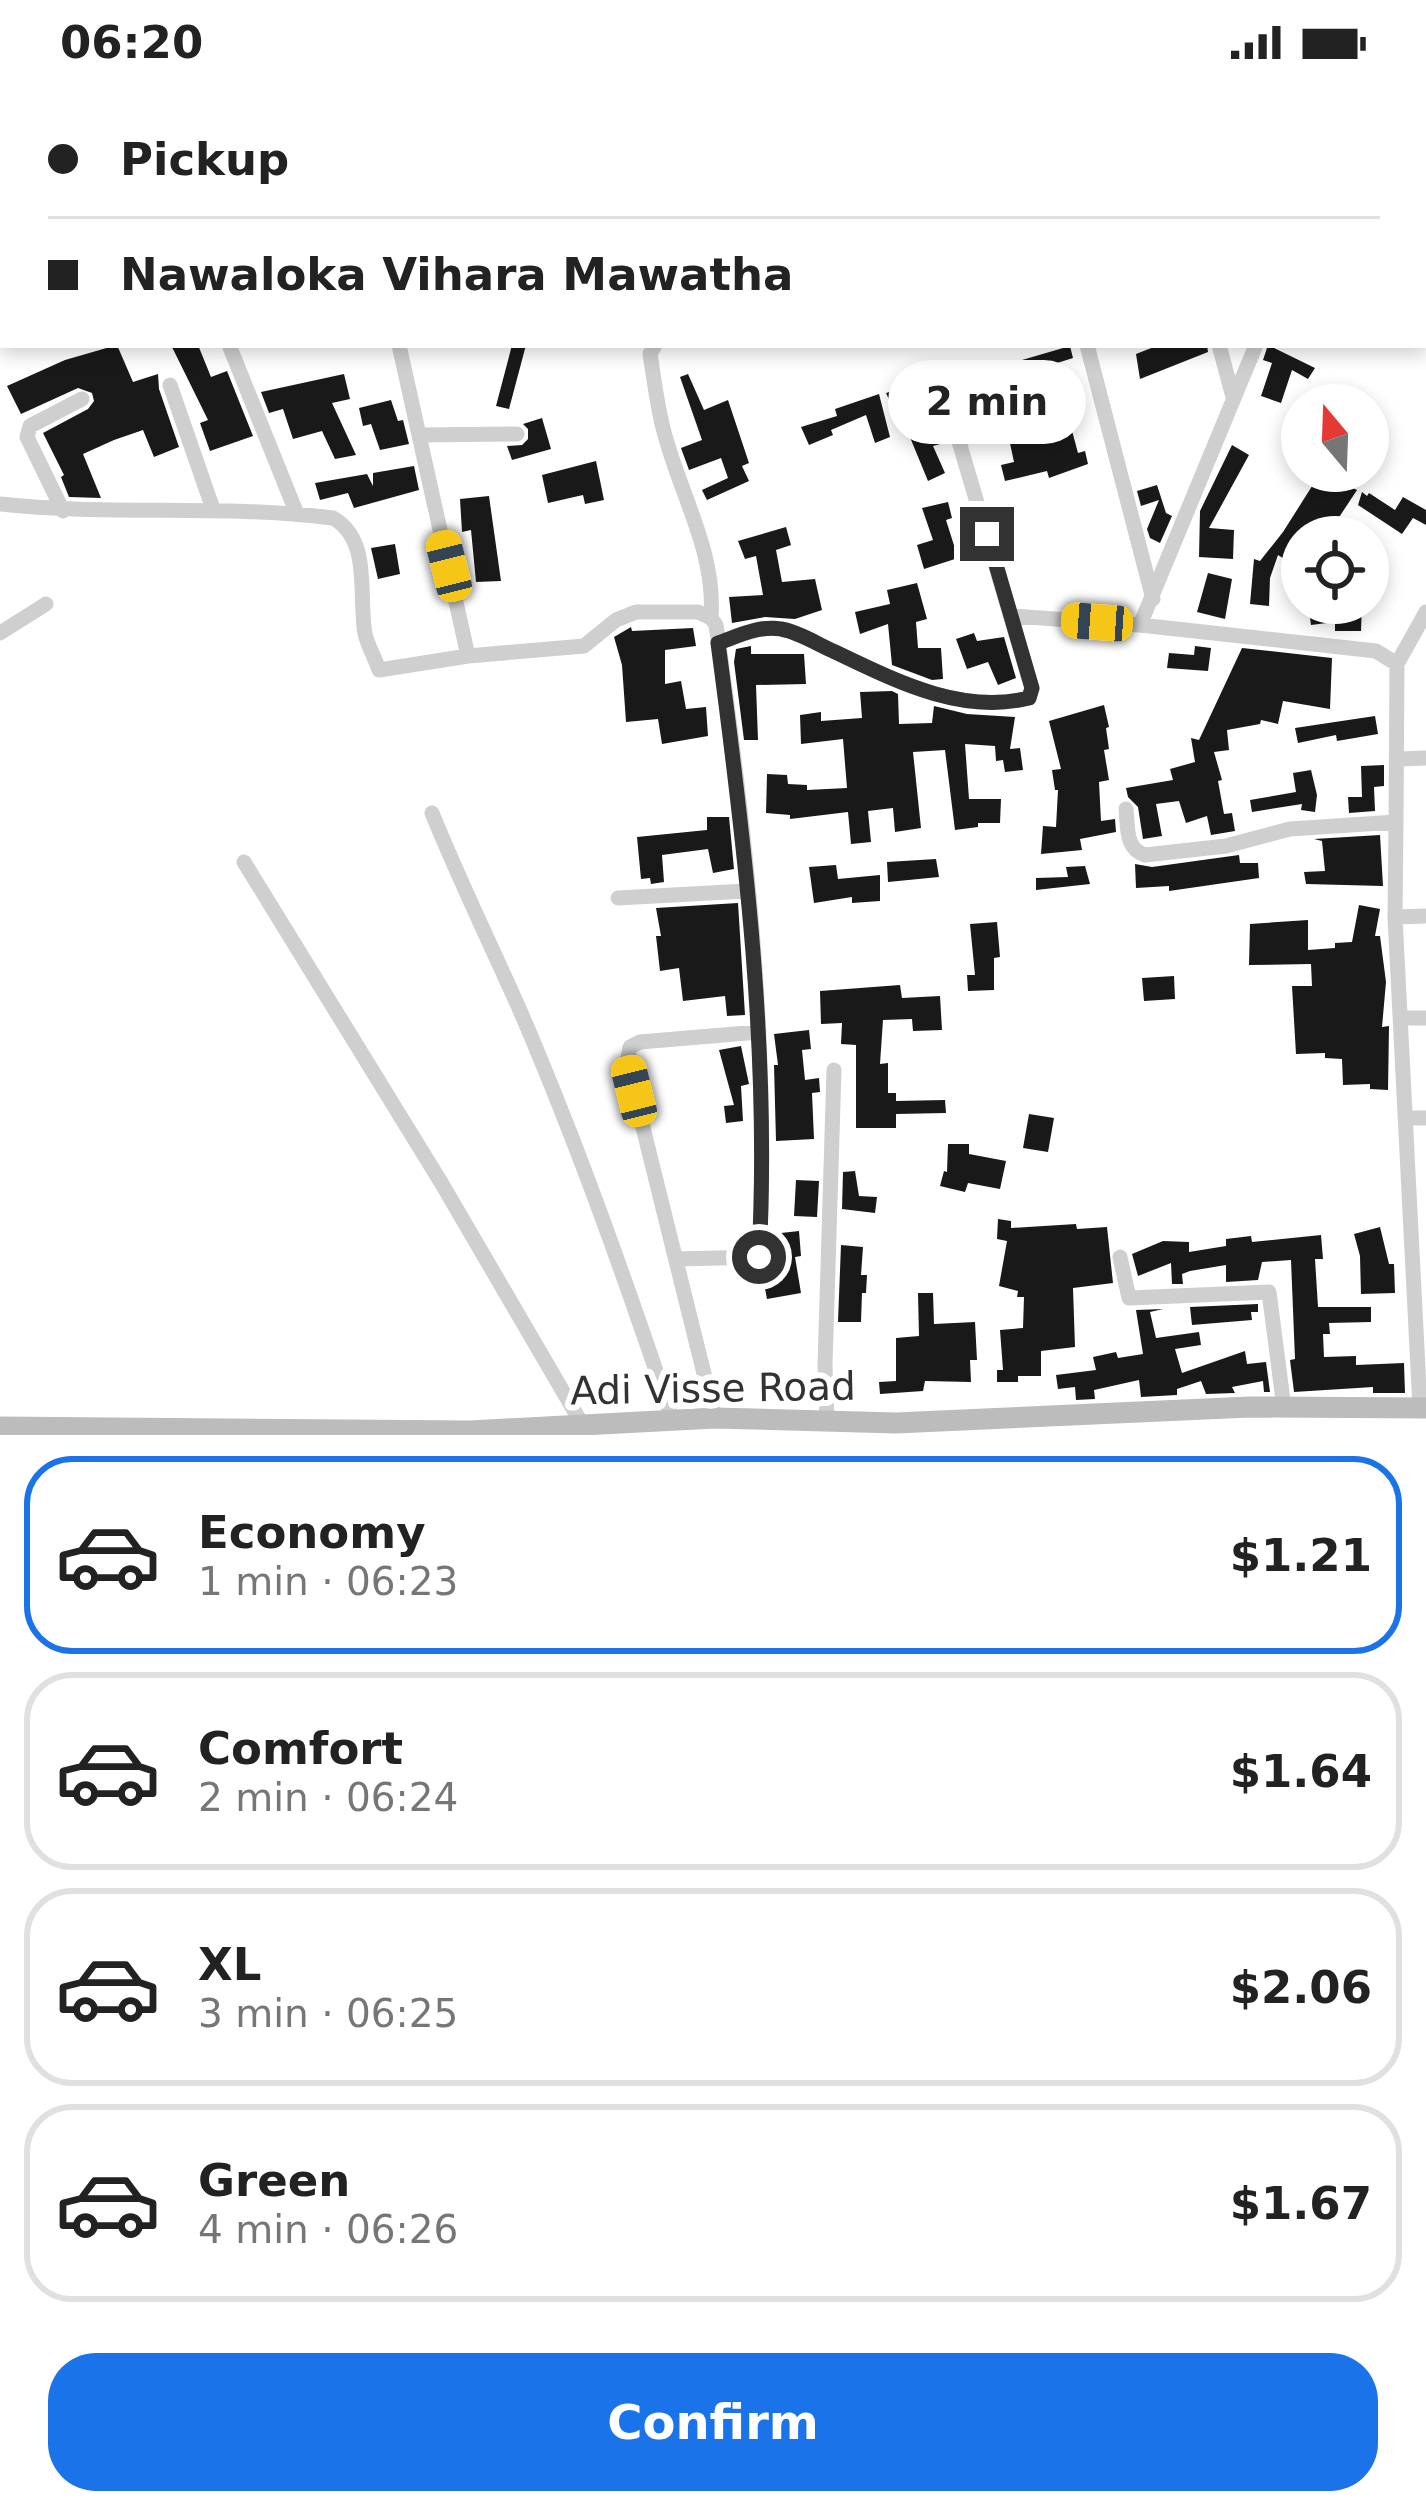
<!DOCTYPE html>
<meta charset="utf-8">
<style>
:root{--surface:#fff;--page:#f2f2f2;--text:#222;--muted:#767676;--line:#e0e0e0;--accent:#1a73e8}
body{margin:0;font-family:"DejaVu Sans",sans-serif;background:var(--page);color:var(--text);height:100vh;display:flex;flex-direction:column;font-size:45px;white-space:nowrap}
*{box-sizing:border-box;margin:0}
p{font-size:39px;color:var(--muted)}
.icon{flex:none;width:66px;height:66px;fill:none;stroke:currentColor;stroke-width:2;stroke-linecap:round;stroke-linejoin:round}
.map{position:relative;height:1351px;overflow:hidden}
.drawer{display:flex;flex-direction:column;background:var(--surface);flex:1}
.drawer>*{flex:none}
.banner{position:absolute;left:0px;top:0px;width:1428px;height:264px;box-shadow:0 6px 18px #0003;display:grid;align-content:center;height:264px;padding:0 48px;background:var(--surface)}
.needle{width:78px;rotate:341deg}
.tools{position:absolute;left:1281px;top:300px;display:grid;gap:24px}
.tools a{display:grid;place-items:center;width:108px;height:108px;border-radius:50%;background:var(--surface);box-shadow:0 6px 18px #0003;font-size:60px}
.end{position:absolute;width:54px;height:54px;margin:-27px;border:15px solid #323232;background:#fff;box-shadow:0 0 0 6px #fff}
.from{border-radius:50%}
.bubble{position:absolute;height:84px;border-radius:42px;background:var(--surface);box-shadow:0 6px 18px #0003;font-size:39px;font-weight:700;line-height:84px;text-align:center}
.car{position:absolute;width:36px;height:72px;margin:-36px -18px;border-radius:15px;box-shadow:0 0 9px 3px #0007;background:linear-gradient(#f5c518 24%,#345 0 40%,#f5c518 0 76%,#345 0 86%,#f5c518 0)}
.banner b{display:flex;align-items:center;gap:42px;height:114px;font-size:45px}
.banner b+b{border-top:3px solid var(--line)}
.banner i{width:30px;height:30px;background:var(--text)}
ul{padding:21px 0 0;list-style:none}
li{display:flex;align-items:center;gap:36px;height:198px;margin:0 24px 18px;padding:0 24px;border:6px solid var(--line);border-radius:48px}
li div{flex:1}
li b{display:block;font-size:45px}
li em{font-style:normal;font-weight:700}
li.on{border-color:var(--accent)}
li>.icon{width:108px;height:108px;stroke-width:1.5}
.cta{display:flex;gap:24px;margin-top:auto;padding:24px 48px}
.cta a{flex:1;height:138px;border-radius:48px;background:var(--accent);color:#fff;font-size:48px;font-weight:700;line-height:138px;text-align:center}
.status{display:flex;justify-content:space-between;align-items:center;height:84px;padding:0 60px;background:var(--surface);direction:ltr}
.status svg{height:33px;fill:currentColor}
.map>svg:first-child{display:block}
.building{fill:#191919}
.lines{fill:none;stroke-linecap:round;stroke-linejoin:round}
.street{stroke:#cfcfcf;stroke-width:15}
.secondary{stroke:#bcbcbc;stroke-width:21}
.route{stroke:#323232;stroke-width:15}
.labels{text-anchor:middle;stroke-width:12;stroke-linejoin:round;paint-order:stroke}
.street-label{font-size:39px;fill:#323232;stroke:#fff}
</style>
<div class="status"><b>06:20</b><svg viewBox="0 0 49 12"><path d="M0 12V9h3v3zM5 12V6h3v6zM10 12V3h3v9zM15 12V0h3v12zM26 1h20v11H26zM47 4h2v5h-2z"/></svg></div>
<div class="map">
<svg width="1426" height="1351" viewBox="0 0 1426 1351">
<rect width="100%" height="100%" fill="#fff"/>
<path class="building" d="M 117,261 L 133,298 L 158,290 L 159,305 L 179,363 L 154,373 L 143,346 L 114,356 L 83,370 L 101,414 L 69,413 L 61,393 L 64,391 L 43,349 L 88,325 L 94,317 L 92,309 L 78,304 L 21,330 L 7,302 L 65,276 Z
M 171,261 L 198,261 L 211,293 L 227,287 L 253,352 L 210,367 L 200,339 L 208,336 Z
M 512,261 L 526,261 L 509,325 L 496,322 Z
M 1159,261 L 1207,261 L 1208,268 L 1140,295 L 1136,270 Z
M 1268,261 L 1315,284 L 1308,295 L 1292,286 L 1281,319 L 1261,312 L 1272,279 L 1263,276 Z
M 1070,262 L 1073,274 L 1057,279 L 1069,314 L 1072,312 L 1080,325 L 1068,332 L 1078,369 L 1085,367 L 1088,380 L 1049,394 L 1047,387 L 1005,397 L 1001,381 L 1014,378 L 1008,350 L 1001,352 L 996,338 L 1005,335 L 1002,321 L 1009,319 L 1020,351 L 1058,341 L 1039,309 L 1032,286 L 1025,288 L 1022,276 Z
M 344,290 L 350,315 L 332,319 L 356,371 L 335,375 L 322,347 L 293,355 L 283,325 L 269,329 L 261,308 Z
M 688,290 L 704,326 L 728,316 L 749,379 L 742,382 L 749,397 L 707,416 L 702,406 L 728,394 L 721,374 L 689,386 L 681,364 L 702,356 L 680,293 Z
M 901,305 L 903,311 L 917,305 L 931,341 L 941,338 L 947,358 L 933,362 L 945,389 L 928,397 L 907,346 L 904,347 L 886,309 Z
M 879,310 L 890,353 L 875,359 L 866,331 L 831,346 L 833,351 L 809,361 L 801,343 L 837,332 L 835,325 Z
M 391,316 L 398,337 L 403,336 L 409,360 L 380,366 L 371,340 L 363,342 L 359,324 Z
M 542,334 L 551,365 L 512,376 L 507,362 L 522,361 L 528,355 L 528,345 L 523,340 Z
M 1232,361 L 1249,371 L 1209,444 L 1234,446 L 1233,475 L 1199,473 L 1200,427 Z
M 596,377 L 604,416 L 585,420 L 583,411 L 548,419 L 542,391 Z
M 414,382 L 419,406 L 354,424 L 348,409 L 320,416 L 315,399 L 367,390 L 373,402 L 373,389 Z
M 1321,388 L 1357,406 L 1326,453 L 1302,453 L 1302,486 L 1278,471 L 1270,494 L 1269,522 L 1250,520 L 1254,475 L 1260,477 L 1283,448 Z
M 1157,401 L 1166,429 L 1172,432 L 1160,459 L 1150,454 L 1147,445 L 1159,416 L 1141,422 L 1137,407 Z
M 1362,408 L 1367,412 L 1369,409 L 1395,426 L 1403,413 L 1426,426 L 1426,441 L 1413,434 L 1402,450 L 1358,421 Z
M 489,412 L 501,497 L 476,498 L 471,446 L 462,448 L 460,415 Z
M 948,418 L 952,434 L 946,436 L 958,474 L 924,485 L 917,461 L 933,456 L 922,424 Z
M 786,443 L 791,461 L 776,466 L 782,498 L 815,495 L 822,526 L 795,535 L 765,533 L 732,539 L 729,513 L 763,511 L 756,472 L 745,475 L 738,457 Z
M 395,460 L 400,490 L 378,495 L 371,464 Z
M 1208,489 L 1232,495 L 1225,535 L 1197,528 Z
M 917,499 L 927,535 L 916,538 L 918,564 L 941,564 L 943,595 L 932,596 L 892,581 L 888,540 L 860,550 L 855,528 L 890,520 L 887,506 Z
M 1308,519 L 1362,519 L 1361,547 L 1335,547 L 1335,538 L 1311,541 Z
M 631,543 L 632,547 L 693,544 L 696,562 L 665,566 L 665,600 L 681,597 L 686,625 L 706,623 L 708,652 L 662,660 L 658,635 L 626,638 L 622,581 L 614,553 Z
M 974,549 L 977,557 L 1004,553 L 1016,594 L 998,601 L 988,578 L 967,585 L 956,555 Z
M 751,562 L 751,570 L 804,570 L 806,600 L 756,601 L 758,656 L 744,656 L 734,578 L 736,565 Z
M 1195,562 L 1211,564 L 1208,587 L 1167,584 L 1169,569 L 1194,571 Z
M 1242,564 L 1332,574 L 1330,625 L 1283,617 L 1278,640 L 1261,636 L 1260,640 L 1227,646 L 1229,666 L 1214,668 L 1222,696 L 1218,697 L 1224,730 L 1232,729 L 1235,747 L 1211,751 L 1207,732 L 1186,739 L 1179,717 L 1156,720 L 1162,752 L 1143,755 L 1138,723 L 1128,713 L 1126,704 L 1173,696 L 1170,685 L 1195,678 L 1191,654 L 1199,656 Z
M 892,607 L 898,610 L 899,640 L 932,639 L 934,622 L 967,630 L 1015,633 L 1010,665 L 1020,664 L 1023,686 L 1005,688 L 1003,676 L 996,677 L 995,662 L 965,660 L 969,715 L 1001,715 L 1000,739 L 978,739 L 978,743 L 955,746 L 945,666 L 913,668 L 921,744 L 895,748 L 893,724 L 868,727 L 871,758 L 851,760 L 848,728 L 790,735 L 790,731 L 766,729 L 767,690 L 787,691 L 788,700 L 807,701 L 807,706 L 847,704 L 843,655 L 801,660 L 800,631 L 821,628 L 821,637 L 862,634 L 860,608 Z
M 1104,621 L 1109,643 L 1106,644 L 1109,665 L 1104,666 L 1109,696 L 1099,698 L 1101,737 L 1115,735 L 1116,748 L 1080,755 L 1082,766 L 1041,770 L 1043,742 L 1056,743 L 1058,706 L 1055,706 L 1052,686 L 1061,685 L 1049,637 Z
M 1375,632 L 1378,650 L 1337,657 L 1336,651 L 1298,659 L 1295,644 Z
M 1384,681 L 1384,702 L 1374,703 L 1375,727 L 1349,729 L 1348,713 L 1362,713 L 1361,682 Z
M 1311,686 L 1317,711 L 1315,728 L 1301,726 L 1302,720 L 1252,728 L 1250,716 L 1296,708 L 1293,689 Z
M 707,733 L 729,733 L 734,785 L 713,789 L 708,765 L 662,771 L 664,798 L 651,800 L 650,794 L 641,795 L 637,753 L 707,746 Z
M 1380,751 L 1383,802 L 1306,800 L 1304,788 L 1325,787 L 1322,757 L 1314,755 Z
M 1239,771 L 1240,779 L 1258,779 L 1259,794 L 1169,807 L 1169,802 L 1136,804 L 1135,780 L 1152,783 Z
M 936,775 L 939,793 L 888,798 L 887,778 Z
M 836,781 L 838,795 L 880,791 L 880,817 L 852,819 L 852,813 L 814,819 L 809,783 Z
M 1085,782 L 1090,800 L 1036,806 L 1036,794 L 1068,793 L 1066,783 Z
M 738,819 L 745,931 L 727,932 L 725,912 L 683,917 L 679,884 L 660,887 L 656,852 L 661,852 L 656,824 Z
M 1359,821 L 1380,825 L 1375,852 L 1380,852 L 1386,898 L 1382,943 L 1389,942 L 1388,1006 L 1370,1005 L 1370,1000 L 1343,1001 L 1342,975 L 1325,974 L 1325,969 L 1296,970 L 1292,902 L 1312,902 L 1311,880 L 1249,881 L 1250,840 L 1308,836 L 1308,866 L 1335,864 L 1335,859 L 1352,858 Z
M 997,838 L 1000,873 L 994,874 L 994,906 L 968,907 L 967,891 L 975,891 L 970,840 Z
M 1174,892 L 1175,915 L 1144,917 L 1142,894 Z
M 900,901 L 902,914 L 940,912 L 942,946 L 913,947 L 912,935 L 883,936 L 880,980 L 888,979 L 888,1009 L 896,1009 L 896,1017 L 945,1016 L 946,1029 L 896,1030 L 896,1044 L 856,1044 L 856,961 L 841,960 L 842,939 L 821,940 L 820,907 Z
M 809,946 L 811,965 L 802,966 L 805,996 L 819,994 L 820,1008 L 812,1009 L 814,1055 L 776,1057 L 774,981 L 778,981 L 774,950 Z
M 741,962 L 749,1000 L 741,1002 L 743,1037 L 726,1039 L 724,1022 L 734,1021 L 719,966 Z
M 1029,1030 L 1054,1034 L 1048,1068 L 1023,1064 Z
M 948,1060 L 969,1060 L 969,1070 L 1006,1077 L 1000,1105 L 968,1099 L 965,1108 L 940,1102 L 944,1087 L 947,1088 Z
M 855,1087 L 859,1112 L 877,1113 L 875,1129 L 842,1125 L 843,1088 Z
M 796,1096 L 819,1097 L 817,1133 L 794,1132 Z
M 998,1135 L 1011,1137 L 1011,1144 L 1076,1140 L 1077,1145 L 1107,1143 L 1113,1199 L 1073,1204 L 1075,1263 L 1041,1267 L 1041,1292 L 1018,1292 L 1018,1298 L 997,1298 L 997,1286 L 1003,1286 L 1000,1246 L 1023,1244 L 1024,1213 L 1017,1213 L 1018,1207 L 999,1202 L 1007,1157 L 997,1155 Z
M 1380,1143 L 1389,1180 L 1394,1180 L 1395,1209 L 1361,1210 L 1360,1172 L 1354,1150 Z
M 799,1147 L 801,1172 L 795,1173 L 801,1209 L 767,1215 L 763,1194 L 772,1193 L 772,1150 Z
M 1321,1151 L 1323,1175 L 1315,1175 L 1318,1223 L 1371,1223 L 1371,1238 L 1329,1239 L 1330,1250 L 1323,1250 L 1324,1273 L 1356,1272 L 1356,1281 L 1404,1279 L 1405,1309 L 1373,1309 L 1373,1303 L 1294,1308 L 1290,1276 L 1295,1275 L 1291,1176 L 1262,1178 L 1258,1196 L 1226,1198 L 1226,1181 L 1190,1187 L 1182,1190 L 1183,1200 L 1172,1200 L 1171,1179 L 1138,1192 L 1132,1170 L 1163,1157 L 1189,1158 L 1189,1168 L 1226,1162 L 1226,1155 L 1251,1152 L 1252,1158 Z
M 841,1161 L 863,1163 L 861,1191 L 867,1191 L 866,1209 L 862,1209 L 861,1238 L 838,1238 Z
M 918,1209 L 933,1209 L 934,1240 L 975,1238 L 977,1276 L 970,1276 L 971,1298 L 925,1297 L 923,1307 L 880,1310 L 879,1298 L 896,1297 L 896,1254 L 919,1252 Z
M 1258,1220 L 1258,1228 L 1251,1228 L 1252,1236 L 1192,1241 L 1190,1223 Z
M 1163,1225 L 1150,1228 L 1156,1254 L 1199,1248 L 1201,1261 L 1175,1265 L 1182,1289 L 1245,1267 L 1247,1280 L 1266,1278 L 1270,1308 L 1264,1308 L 1263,1297 L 1232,1303 L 1235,1309 L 1206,1310 L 1201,1297 L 1177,1305 L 1177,1311 L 1141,1313 L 1139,1296 L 1094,1306 L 1095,1315 L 1076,1316 L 1075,1303 L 1058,1305 L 1056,1291 L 1096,1286 L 1093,1273 L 1116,1268 L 1118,1274 L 1143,1270 L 1136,1226 Z"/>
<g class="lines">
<path class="street" d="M 262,0 L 263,3
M 517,0 L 518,3
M 283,3 L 287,0
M 455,3 L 466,0
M 806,3 L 817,0
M 1400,3 L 1400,0
M 229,261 L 297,430
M 399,261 L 468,572
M 655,261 L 650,270 C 654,295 657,320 663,344 C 679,409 716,466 711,534
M 1087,261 L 1153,515
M 1219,261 L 1233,313
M 170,301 L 213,425
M 420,351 L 517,350
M 0,420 C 111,432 222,420 333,434 C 372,456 358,511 365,550 C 368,562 375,574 379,586 L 468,572 L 584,562 L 616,536 L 636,528 L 698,528 L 711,534 L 716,541 C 746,749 770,962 759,1173 L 676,1175
M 63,427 L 27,353 L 30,342 L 82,315
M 1011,532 L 1140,541 L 1376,567 L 1397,580
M 1140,541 L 1256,261
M 0,549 L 46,520
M 718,559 C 738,552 760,541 782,545 C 799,548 817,560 833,567 C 894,596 960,631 1029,614 L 1032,605 L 950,327
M 1399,675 L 1426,674
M 1126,725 C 1128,743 1125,765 1145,771 L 1226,762 L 1290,745 L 1396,738
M 432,729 C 460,798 492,863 522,931 C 579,1064 627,1200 673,1337
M 244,778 L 442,1100 L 582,1340
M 618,814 L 746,807
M 1395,833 L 1426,832
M 1403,934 L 1426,934
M 1408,1034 L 1426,1034
M 1120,1173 L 1129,1214 L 1269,1208 L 1284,1324
M 1420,1324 L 1395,833 L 1396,738 L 1397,580 L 1426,528
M 715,1334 L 627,979 L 630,963 L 640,958 L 759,948
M 827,1338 L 825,1281 L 834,986"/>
<path class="secondary" d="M 0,1343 L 470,1347 L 715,1334 L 896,1339 L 1250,1323 L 1426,1324"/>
</g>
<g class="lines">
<path class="route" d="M 759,1173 C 770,968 745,762 718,559 C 738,552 760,541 781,545 C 799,548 817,560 833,567 C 894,596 960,631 1029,614 L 1032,604 L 987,450"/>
</g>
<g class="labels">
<g class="street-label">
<text transform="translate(713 1304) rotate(-1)" y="14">Adi Visse Road</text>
</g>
</g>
</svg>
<div class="tools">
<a><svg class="needle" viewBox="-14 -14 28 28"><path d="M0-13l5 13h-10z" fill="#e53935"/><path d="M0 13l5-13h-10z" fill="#767676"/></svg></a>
<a><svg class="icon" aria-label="locate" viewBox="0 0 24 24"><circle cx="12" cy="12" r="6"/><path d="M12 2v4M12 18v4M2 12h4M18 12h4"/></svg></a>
</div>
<i class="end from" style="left:759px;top:1173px"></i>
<i class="end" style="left:987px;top:450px"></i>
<div class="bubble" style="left:888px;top:276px;width:198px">2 min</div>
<i class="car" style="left:449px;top:482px;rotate:346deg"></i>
<i class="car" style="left:1097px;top:538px;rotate:274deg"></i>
<i class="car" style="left:634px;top:1007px;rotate:346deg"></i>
<div class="banner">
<b><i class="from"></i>Pickup</b>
<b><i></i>Nawaloka Vihara Mawatha</b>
</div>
</div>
<section class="drawer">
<ul>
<li class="on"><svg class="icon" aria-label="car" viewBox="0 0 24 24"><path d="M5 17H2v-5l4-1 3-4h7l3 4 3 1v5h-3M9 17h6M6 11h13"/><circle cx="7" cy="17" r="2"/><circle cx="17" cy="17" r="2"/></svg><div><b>Economy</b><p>1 min · 06:23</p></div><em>$1.21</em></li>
<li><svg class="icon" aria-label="car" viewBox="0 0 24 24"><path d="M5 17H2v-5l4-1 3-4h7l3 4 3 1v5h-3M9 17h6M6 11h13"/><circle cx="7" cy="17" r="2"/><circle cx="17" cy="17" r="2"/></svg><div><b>Comfort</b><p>2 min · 06:24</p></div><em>$1.64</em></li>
<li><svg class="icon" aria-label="car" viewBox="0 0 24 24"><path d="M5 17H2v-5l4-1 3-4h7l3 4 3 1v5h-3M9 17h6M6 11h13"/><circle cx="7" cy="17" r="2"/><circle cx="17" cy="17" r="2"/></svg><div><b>XL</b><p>3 min · 06:25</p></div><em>$2.06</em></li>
<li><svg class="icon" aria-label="car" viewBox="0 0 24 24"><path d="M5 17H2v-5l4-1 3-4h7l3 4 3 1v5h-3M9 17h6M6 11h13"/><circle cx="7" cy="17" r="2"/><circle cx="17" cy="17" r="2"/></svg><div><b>Green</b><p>4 min · 06:26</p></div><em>$1.67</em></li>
</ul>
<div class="cta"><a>Confirm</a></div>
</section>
